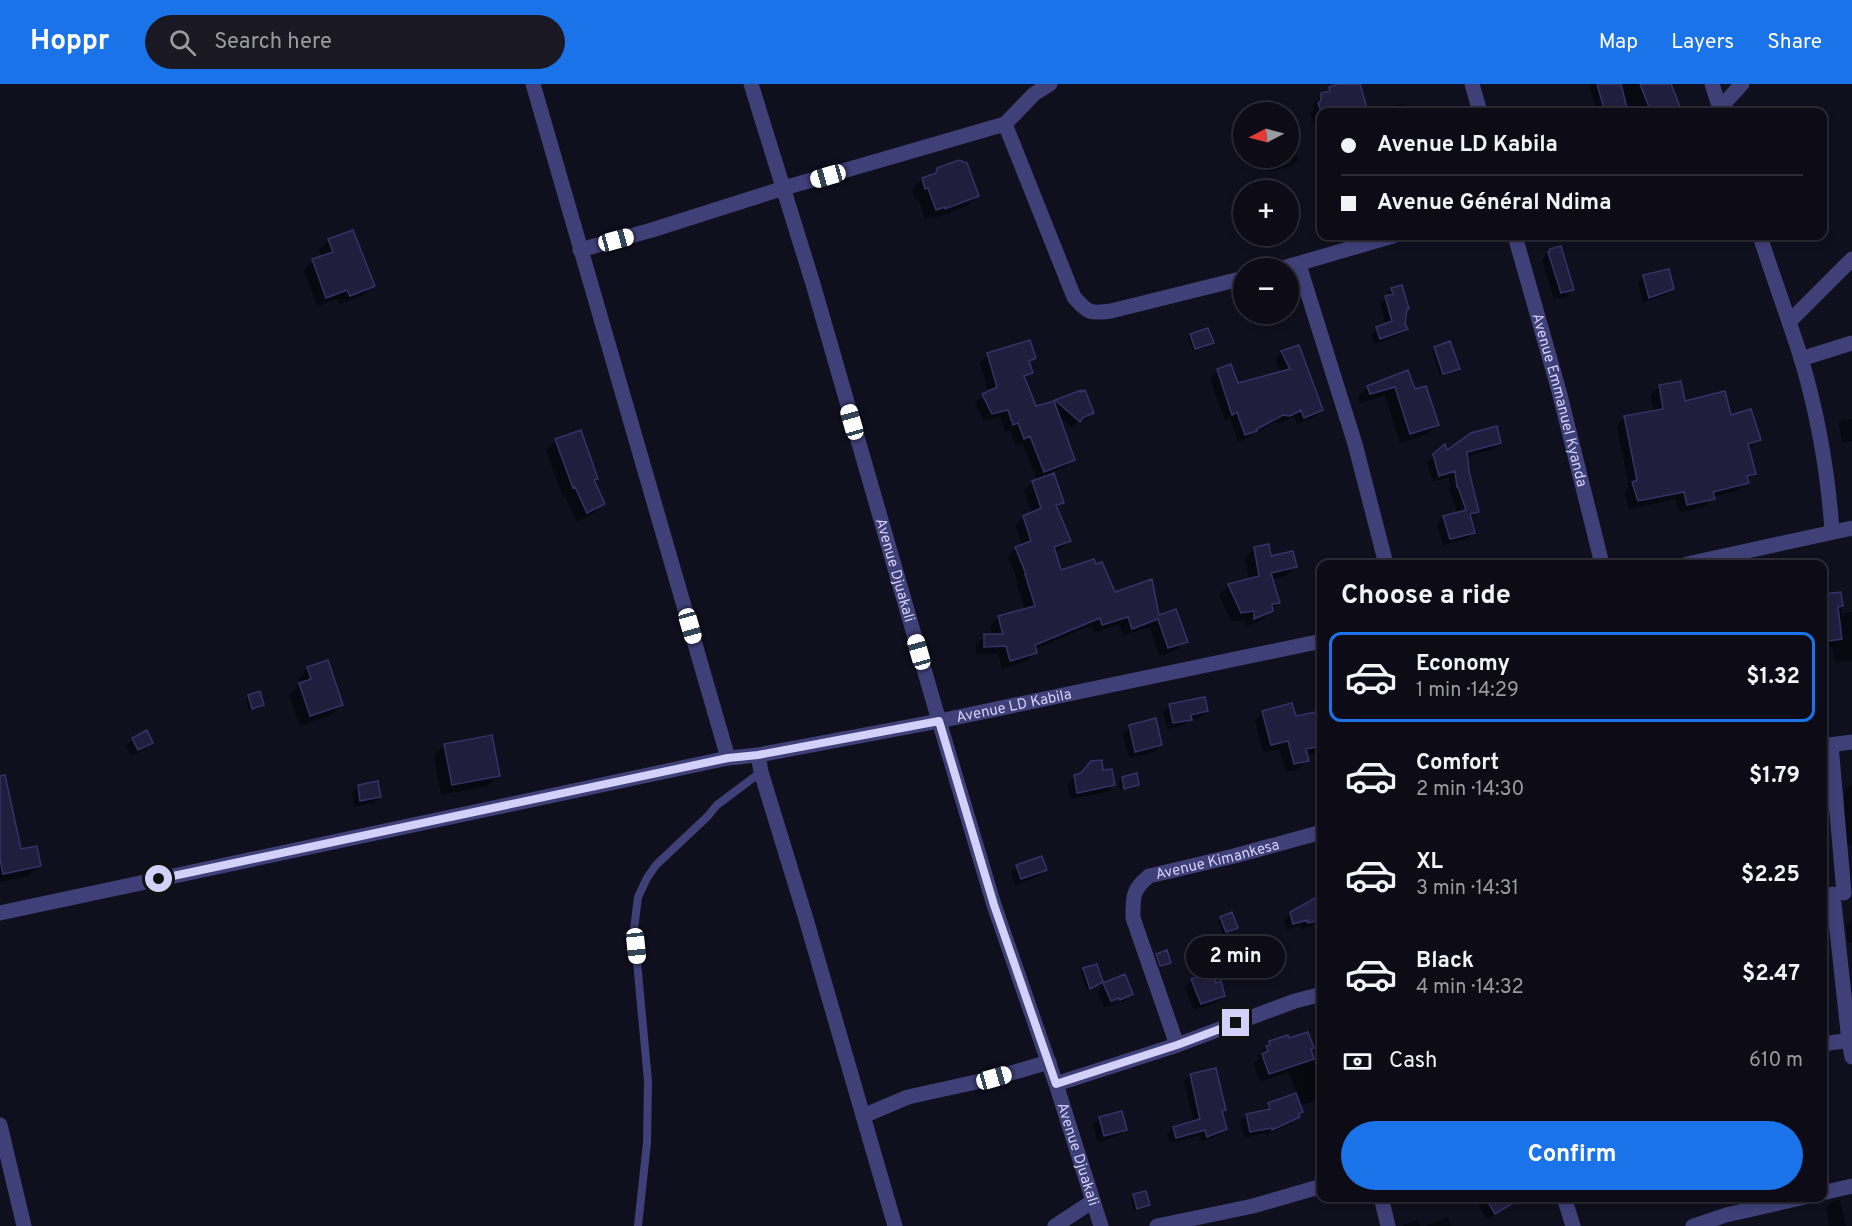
<!DOCTYPE html>
<meta charset="utf-8">
<style>
:root{--surface:#0c0b16;--page:#1a1923;--text:#f1f3f6;--muted:#9a9ba1;--line:#2c2b35;--accent:#1a73e8}
body{margin:0;font-family:Overpass,sans-serif;background:var(--page);color:var(--text);height:100vh;display:flex;flex-direction:column;font-size:22px;white-space:nowrap}
*{box-sizing:border-box;margin:0}
p{font-size:20px;color:var(--muted)}
.icon{flex:none;width:33px;height:33px;fill:none;stroke:currentColor;stroke-width:2;stroke-linecap:round;stroke-linejoin:round}
.map{position:relative;flex:1;overflow:hidden}
.details{position:absolute;left:1317px;top:476px;width:510px;height:642px;display:flex;flex-direction:column;background:var(--surface);border-radius:12px;box-shadow:0 3px 9px #0003,0 0 0 2px var(--line)}
.details>*{flex:none}
.guide{position:absolute;left:1317px;top:24px;width:510px;height:132px;border-radius:12px;box-shadow:0 3px 9px #0003,0 0 0 2px var(--line);display:grid;align-content:center;height:132px;padding:0 24px;background:var(--surface)}
.needle{width:39px;rotate:264deg}
.tools{position:absolute;left:1233px;top:18px;display:grid;gap:12px}
.tools a{display:grid;place-items:center;width:66px;height:66px;border-radius:50%;background:var(--surface);box-shadow:0 3px 9px #0003,0 0 0 2px var(--line);font-size:30px}
.end{position:absolute;width:27px;height:27px;margin:-14px;border:8px solid #d3d1fa;background:#111;box-shadow:0 0 0 3px #111}
.from{border-radius:50%}
.bubble{position:absolute;height:42px;border-radius:21px;background:var(--surface);box-shadow:0 3px 9px #0003,0 0 0 2px var(--line);font-size:20px;font-weight:700;line-height:42px;text-align:center}
.car{position:absolute;width:18px;height:36px;margin:-18px -9px;border-radius:8px;box-shadow:0 0 4px 2px #0007;background:linear-gradient(#fff 24%,#345 0 40%,#fff 0 76%,#345 0 86%,#fff 0)}
.guide b{display:flex;align-items:center;gap:21px;height:57px;font-size:22px}
.guide b+b{border-top:2px solid var(--line)}
.guide i{width:15px;height:15px;background:var(--text)}
ul{padding:0;list-style:none}
li{display:flex;align-items:center;gap:18px;height:90px;margin:0 12px 9px;padding:0 12px;border:3px solid transparent;border-radius:12px}
li div{flex:1}
li b{display:block;font-size:22px}
li em{font-style:normal;font-weight:700}
li.selected{border-color:var(--accent)}
li>.icon{width:54px;height:54px;stroke-width:1.5}
h2{padding:0 24px;font-size:27px;line-height:72px}
.pay{display:flex;align-items:center;gap:15px;height:66px;padding:0 24px;font-size:22px}
.pay p{margin-inline-start:auto}
.primary-button{display:flex;gap:12px;margin-top:auto;padding:12px 24px}
.primary-button a{flex:1;height:69px;border-radius:36px;background:var(--accent);color:#fff;font-size:24px;font-weight:700;line-height:69px;text-align:center}
header{display:flex;align-items:center;gap:36px;box-sizing:border-box;height:84px;padding:0 30px;background:var(--accent);color:#fff}
header strong{font-size:28px}
nav{display:flex;gap:33px;margin-inline-start:auto;font-size:21px}
.search{width:420px;height:54px;background:var(--page);display:flex;align-items:center;gap:15px;box-sizing:border-box;padding:0 21px;border-radius:33px;color:var(--muted);font-size:22px}
.map>svg:first-child{display:block}
.shadow{fill:#0007;fill-rule:evenodd}
.building{fill:#211d3d;stroke:#383167;stroke-width:1.5}
.lines{fill:none;stroke-linecap:round;stroke-linejoin:round}
.lane{stroke:#3f4078;stroke-width:8}
.street{stroke:#3f4078;stroke-width:15}
.route{stroke:#d3d1fa;stroke-width:8}
.labels{text-anchor:middle;stroke-width:6;stroke-linejoin:round;paint-order:stroke}
.street-label{font-size:15px;fill:#d3d1fa;stroke:#100f1e}
</style>
<header>
<strong>Hoppr</strong>
<div class="search"><svg class="icon" aria-label="search" viewBox="0 0 24 24"><circle cx="10" cy="10" r="6"/><path d="M15 15l6 6"/></svg>Search here</div>
<nav><a>Map</a><a>Layers</a><a>Share</a></nav>
</header>
<div class="map">
<svg width="1852" height="1142" viewBox="0 0 1852 1142">
<rect width="100%" height="100%" fill="#100f1e"/>
<path class="shadow" d="M 1344,0 L 1359,0 L 1366,27 L 1404,20 L 1406,28 L 1322,28 L 1322,52 L 1319,53 L 1310,29 L 1313,26 L 1313,20 L 1330,4 Z
M 1591,0 L 1671,0 L 1680,28 L 1597,28 L 1589,2 Z
M 1295,64 L 1298,75 L 1291,82 L 1267,88 L 1264,77 L 1268,74 L 1288,74 L 1288,66 ZM 1292,76 L 1292,79 L 1267,86 L 1266,83 Z
M 938,85 L 977,112 L 967,122 L 935,134 L 934,132 L 925,135 L 918,114 L 915,115 L 912,105 L 922,95 L 930,92 Z
M 329,157 L 373,202 L 363,211 L 340,220 L 338,215 L 317,222 L 304,186 L 313,177 L 322,173 L 319,166 Z
M 1550,166 L 1572,206 L 1566,213 L 1554,215 L 1542,176 Z
M 1644,193 L 1673,205 L 1667,210 L 1643,219 L 1638,198 Z
M 1392,205 L 1405,226 L 1403,240 L 1406,245 L 1401,250 L 1375,260 L 1371,250 L 1377,245 L 1386,241 L 1380,219 L 1387,213 L 1386,211 Z
M 1191,251 L 1213,258 L 1210,261 L 1193,267 L 1188,254 Z
M 1435,264 L 1458,285 L 1455,287 L 1440,292 L 1432,267 Z
M 1282,268 L 1322,326 L 1314,333 L 1297,340 L 1294,332 L 1281,339 L 1274,338 L 1254,349 L 1248,354 L 1238,358 L 1230,334 L 1225,337 L 1210,294 L 1218,287 L 1238,301 L 1281,289 L 1275,276 Z
M 988,271 L 1034,274 L 1028,280 L 1031,289 L 1024,296 L 1035,324 L 1053,320 L 1056,318 L 1080,308 L 1092,329 L 1086,336 L 1077,339 L 1072,344 L 1057,330 L 1073,376 L 1065,383 L 1052,388 L 1062,418 L 1056,424 L 1069,456 L 1061,465 L 1054,467 L 1060,488 L 1115,510 L 1158,533 L 1186,557 L 1177,566 L 1159,572 L 1150,543 L 1123,552 L 1119,540 L 1094,549 L 1091,541 L 1035,565 L 1036,569 L 1027,577 L 1002,584 L 998,570 L 976,570 L 976,560 L 985,552 L 993,552 L 990,542 L 999,533 L 1025,526 L 1017,500 L 1018,499 L 1008,472 L 1016,464 L 1022,462 L 1016,441 L 1024,433 L 1032,430 L 1024,406 L 1033,398 L 1037,396 L 1023,359 L 1016,362 L 1010,346 L 1005,348 L 1000,332 L 984,337 L 975,319 L 983,312 L 989,309 L 980,279 ZM 998,537 L 1001,537 L 1006,557 L 1004,558 Z
M 1407,288 L 1414,307 L 1438,340 L 1428,350 L 1400,359 L 1385,312 L 1360,319 L 1358,313 L 1368,303 Z
M 1659,302 L 1684,319 L 1730,333 L 1759,355 L 1748,365 L 1754,389 L 1738,407 L 1713,413 L 1704,423 L 1679,429 L 1676,415 L 1629,425 L 1625,408 L 1629,404 L 1617,342 L 1625,333 L 1654,329 L 1651,311 Z
M 1852,335 L 1852,357 L 1842,358 L 1839,339 L 1842,336 Z
M 556,356 L 597,394 L 593,398 L 603,420 L 593,430 L 577,438 L 565,412 L 563,413 L 546,366 Z
M 1500,359 L 1493,365 L 1466,373 L 1468,387 L 1477,427 L 1470,435 L 1474,448 L 1467,455 L 1443,461 L 1437,440 L 1444,433 L 1458,430 L 1450,409 L 1449,393 L 1433,398 L 1427,378 L 1434,371 Z
M 1254,464 L 1269,474 L 1295,483 L 1286,492 L 1271,495 L 1279,518 L 1262,536 L 1245,543 L 1245,536 L 1231,537 L 1219,511 L 1229,502 L 1249,496 L 1245,474 Z
M 1840,509 L 1842,530 L 1852,528 L 1852,577 L 1835,578 L 1833,563 L 1822,564 L 1822,514 L 1825,511 Z
M 308,584 L 342,620 L 331,631 L 300,642 L 289,611 L 300,600 L 298,595 Z
M 249,612 L 263,621 L 260,624 L 249,626 L 246,615 Z
M 1170,621 L 1207,627 L 1200,634 L 1190,636 L 1183,642 L 1167,645 L 1163,628 Z
M 1263,628 L 1294,634 L 1322,628 L 1322,668 L 1306,671 L 1307,676 L 1299,685 L 1286,688 L 1279,665 L 1263,669 L 1255,637 Z
M 1154,636 L 1161,661 L 1154,668 L 1129,674 L 1123,650 L 1129,643 Z
M 133,655 L 151,659 L 144,666 L 131,671 L 126,662 Z
M 444,661 L 498,691 L 487,702 L 441,711 L 434,672 Z
M 1102,688 L 1113,701 L 1107,708 L 1070,715 L 1068,699 L 1075,692 Z
M 1122,694 L 1137,701 L 1135,704 L 1121,707 L 1119,697 Z
M 1852,699 L 1852,761 L 1843,762 L 1845,705 Z
M 358,702 L 380,713 L 373,719 L 354,723 L 352,709 Z
M 0,706 L 20,767 L 39,781 L 29,792 L 0,798 Z
M 1322,724 L 1322,738 L 1320,738 L 1316,728 Z
M 1017,783 L 1046,786 L 1039,792 L 1015,801 L 1011,789 Z
M 1322,812 L 1322,837 L 1317,838 L 1312,842 L 1302,845 L 1301,842 L 1287,846 L 1284,836 L 1291,830 Z
M 1221,834 L 1236,843 L 1223,850 L 1218,837 Z
M 1852,834 L 1852,859 L 1848,859 L 1846,840 Z
M 1156,871 L 1169,879 L 1166,881 L 1157,884 L 1154,874 Z
M 1084,885 L 1102,898 L 1087,907 L 1081,888 Z
M 1192,896 L 1215,901 L 1224,911 L 1217,918 L 1194,926 L 1185,903 Z
M 1104,900 L 1131,910 L 1125,917 L 1104,923 L 1097,907 ZM 1125,912 L 1125,915 L 1113,920 L 1112,917 Z
M 1288,956 L 1310,966 L 1318,991 L 1322,989 L 1322,1016 L 1299,1021 L 1301,1028 L 1291,1040 L 1266,1051 L 1265,1049 L 1244,1054 L 1240,1038 L 1247,1031 L 1262,1027 L 1269,1020 L 1297,1011 L 1289,988 L 1260,998 L 1254,980 L 1259,975 L 1258,972 L 1265,963 L 1269,975 L 1268,963 L 1265,963 L 1270,958 Z
M 1190,991 L 1224,1025 L 1221,1028 L 1225,1045 L 1219,1051 L 1201,1058 L 1199,1052 L 1170,1059 L 1167,1050 L 1174,1044 L 1194,1039 L 1184,997 Z
M 1100,1034 L 1125,1046 L 1118,1052 L 1098,1058 L 1093,1041 Z
M 1134,1112 L 1148,1121 L 1146,1124 L 1134,1127 L 1131,1115 Z
M 1484,1113 L 1515,1113 L 1516,1116 L 1509,1122 L 1487,1136 L 1478,1119 Z
M 1840,1116 L 1846,1142 L 1829,1142 L 1826,1124 L 1832,1118 Z
M 1448,1133 L 1451,1142 L 1427,1142 L 1427,1141 Z
M 1418,1136 L 1420,1142 L 1403,1142 L 1405,1140 Z"/>
<path class="building" d="M 1338,0 L 1360,0 L 1368,28 L 1322,28 L 1322,30 L 1318,19 L 1321,16 L 1321,9 L 1330,7 L 1329,3 Z
M 1597,0 L 1621,0 L 1628,28 L 1605,28 Z
M 1640,0 L 1671,0 L 1682,28 L 1651,28 Z
M 959,76 L 967,79 L 979,112 L 945,125 L 945,123 L 936,126 L 928,104 L 925,105 L 922,94 L 936,89 L 937,84 Z
M 353,146 L 375,202 L 350,212 L 347,206 L 326,214 L 312,175 L 333,168 L 328,155 Z
M 1561,162 L 1574,206 L 1561,209 L 1548,168 L 1550,167 L 1550,165 Z
M 1669,185 L 1674,205 L 1649,214 L 1643,191 Z
M 1402,201 L 1409,225 L 1407,225 L 1405,240 L 1408,245 L 1380,255 L 1376,243 L 1392,237 L 1385,212 L 1393,210 L 1391,204 Z
M 1208,244 L 1214,259 L 1195,265 L 1190,250 Z
M 1030,256 L 1036,274 L 1029,277 L 1033,289 L 1024,292 L 1036,322 L 1054,317 L 1075,376 L 1044,388 L 1030,352 L 1024,355 L 1018,339 L 1013,341 L 1008,326 L 992,330 L 982,310 L 997,303 L 987,269 Z
M 1450,257 L 1460,285 L 1443,290 L 1434,263 Z
M 1299,261 L 1323,326 L 1304,334 L 1301,326 L 1290,332 L 1283,331 L 1257,345 L 1257,347 L 1245,351 L 1237,328 L 1232,331 L 1217,285 L 1231,280 L 1238,299 L 1290,285 L 1281,267 Z
M 1408,286 L 1415,305 L 1426,302 L 1439,341 L 1410,350 L 1395,303 L 1370,310 L 1367,302 Z
M 1681,297 L 1685,317 L 1725,307 L 1731,331 L 1751,325 L 1761,356 L 1748,360 L 1756,390 L 1747,392 L 1749,399 L 1713,408 L 1715,415 L 1687,421 L 1684,408 L 1638,417 L 1632,398 L 1637,396 L 1624,332 L 1663,325 L 1659,301 Z
M 1081,306 L 1081,308 L 1085,306 L 1094,329 L 1084,333 L 1080,338 L 1055,316 Z
M 1497,342 L 1501,359 L 1467,368 L 1469,387 L 1479,428 L 1470,430 L 1475,449 L 1450,455 L 1443,432 L 1466,426 L 1458,403 L 1457,403 L 1455,387 L 1439,392 L 1433,370 L 1445,360 L 1447,366 L 1471,349 Z
M 581,346 L 598,395 L 594,396 L 605,420 L 587,429 L 575,403 L 573,404 L 555,355 Z
M 1054,389 L 1064,419 L 1056,421 L 1071,457 L 1054,463 L 1061,486 L 1094,475 L 1096,480 L 1102,478 L 1115,508 L 1152,495 L 1159,531 L 1176,525 L 1188,558 L 1168,564 L 1158,535 L 1132,545 L 1128,533 L 1102,541 L 1100,534 L 1035,561 L 1037,569 L 1010,577 L 1006,562 L 984,563 L 984,550 L 1003,550 L 998,532 L 1035,522 L 1025,490 L 1026,490 L 1015,463 L 1031,457 L 1023,432 L 1041,424 L 1032,397 Z
M 1269,460 L 1271,472 L 1293,467 L 1297,483 L 1271,489 L 1280,519 L 1272,520 L 1273,527 L 1254,535 L 1254,527 L 1241,529 L 1228,500 L 1259,492 L 1254,463 Z
M 1841,508 L 1843,522 L 1838,523 L 1842,555 L 1822,558 L 1822,514 L 1825,514 L 1824,510 Z
M 328,576 L 343,621 L 310,632 L 299,599 L 311,595 L 307,583 Z
M 260,607 L 264,621 L 252,625 L 248,611 Z
M 1205,613 L 1208,627 L 1191,631 L 1192,636 L 1173,639 L 1169,620 Z
M 1292,619 L 1296,632 L 1322,627 L 1322,662 L 1306,665 L 1309,677 L 1294,680 L 1288,657 L 1271,661 L 1262,627 Z
M 1156,634 L 1162,661 L 1135,668 L 1129,641 Z
M 147,646 L 153,659 L 138,666 L 132,654 Z
M 492,651 L 500,692 L 452,701 L 444,660 Z
M 1102,676 L 1103,686 L 1112,685 L 1115,701 L 1077,709 L 1074,691 L 1081,689 L 1091,677 Z
M 1137,689 L 1139,701 L 1124,705 L 1122,693 Z
M 5,691 L 21,765 L 37,762 L 41,782 L 3,790 L 0,775 L 0,692 Z
M 378,697 L 381,713 L 360,717 L 358,701 Z
M 1042,772 L 1047,786 L 1021,795 L 1016,781 Z
M 1315,814 L 1316,817 L 1322,815 L 1322,836 L 1308,839 L 1308,836 L 1293,840 L 1290,828 Z
M 1232,828 L 1238,844 L 1226,848 L 1220,833 Z
M 1167,866 L 1171,879 L 1160,882 L 1156,870 Z
M 1097,880 L 1103,898 L 1090,905 L 1083,884 Z
M 1212,887 L 1216,899 L 1221,897 L 1225,912 L 1201,920 L 1191,895 Z
M 1125,890 L 1133,910 L 1120,916 L 1119,914 L 1111,917 L 1103,899 Z
M 1308,948 L 1314,964 L 1311,965 L 1314,975 L 1269,990 L 1262,970 L 1268,967 L 1266,962 L 1270,961 L 1269,957 L 1288,951 L 1289,954 Z
M 1216,984 L 1226,1026 L 1222,1027 L 1227,1045 L 1207,1053 L 1205,1046 L 1176,1054 L 1173,1043 L 1200,1035 L 1190,990 Z
M 1296,1009 L 1303,1028 L 1298,1030 L 1300,1033 L 1272,1046 L 1272,1044 L 1250,1048 L 1246,1030 L 1270,1025 L 1268,1019 Z
M 1122,1027 L 1127,1046 L 1104,1052 L 1099,1033 Z
M 1146,1107 L 1150,1121 L 1137,1125 L 1133,1110 Z
M 1485,1113 L 1523,1113 L 1495,1130 Z"/>
<g class="lines">
<path class="lane" d="M 638,1142 L 647,1059 L 648,997 L 634,845 L 638,813 L 647,794 L 656,781 L 707,733 L 717,721 L 761,688"/>
<g class="street">
<path d="M 533,0 L 728,674"/>
<path id="s1" d="M 751,0 L 813,200 L 939,637 L 994,821 L 1056,1000 L 1101,1142"/>
<path d="M 1472,0 L 1480,28"/>
<path d="M 1712,0 L 1721,28"/>
<path d="M 1720,24 L 1742,0"/>
<path d="M 1005,40 L 1034,10 L 1050,0"/>
<path id="s2" d="M 1515,152 L 1559,307 L 1602,480"/>
<path d="M 1760,152 C 1773,193 1788,233 1801,274 C 1818,331 1828,388 1832,447"/>
<path d="M 580,166 L 652,146 L 784,104 L 1005,40 L 1074,213 C 1088,229 1090,230 1111,227 L 1244,194"/>
<path d="M 1299,181 L 1355,360 L 1386,480"/>
<path d="M 1283,184 L 1393,152"/>
<path d="M 1789,238 L 1852,175"/>
<path d="M 1801,275 L 1852,259"/>
<path d="M 1687,480 L 1852,444"/>
<path d="M 1831,661 L 1844,809"/>
<path d="M 1822,662 L 1852,658"/>
<path d="M 758,671 L 761,688 L 806,835 L 895,1142"/>
<path d="M 1833,810 L 1849,957 L 1852,973"/>
<path id="s3" d="M 0,829 L 728,674 L 758,671 L 939,637 L 1322,557"/>
<path d="M 1822,960 L 1852,956"/>
<path id="s4" d="M 1177,961 L 1133,834 C 1133,813 1132,806 1149,792 L 1234,772 L 1322,748"/>
<path d="M 1056,1000 L 1177,961 L 1295,917 L 1322,910"/>
<path d="M 863,1032 L 908,1013 L 994,994 L 1049,978"/>
<path d="M 0,1041 L 24,1142"/>
<path d="M 1822,1109 L 1852,1102"/>
<path d="M 1381,1113 L 1388,1142"/>
<path d="M 1564,1113 L 1573,1142"/>
<path d="M 1055,1142 L 1093,1117"/>
<path d="M 1157,1142 L 1253,1122 L 1322,1102"/>
<path d="M 1693,1142 L 1726,1131 L 1805,1113"/>
</g>
</g>
<g class="lines">
<path class="route" d="M 159,795 L 728,674 L 758,671 L 939,637 L 994,821 L 1056,1000 L 1177,961 L 1236,939"/>
</g>
<g class="labels">
<g class="street-label">
<text dy="5" stroke="none"><textPath href="#s2" startOffset="170">Avenue Emmanuel Kyanda</textPath></text>
<text dy="5" stroke="none"><textPath href="#s1" startOffset="507">Avenue Djuakali</textPath></text>
<text dy="5" stroke="none"><textPath href="#s3" startOffset="1035">Avenue LD Kabila</textPath></text>
<text dy="5" stroke="none"><textPath href="#s4" startOffset="252">Avenue Kimankesa</textPath></text>
<text dy="5" stroke="none"><textPath href="#s1" startOffset="1119">Avenue Djuakali</textPath></text>
</g>
</g>
</svg>
<div class="tools">
<a><svg class="needle" viewBox="-14 -14 28 28"><path d="M0-13l5 13h-10z" fill="#e53935"/><path d="M0 13l5-13h-10z" fill="#9a9ba1"/></svg></a>
<a>+</a>
<a>−</a>
</div>
<i class="end from" style="left:159px;top:795px"></i>
<i class="end" style="left:1236px;top:939px"></i>
<div class="bubble" style="left:1186px;top:852px;width:99px">2 min</div>
<i class="car" style="left:828px;top:92px;rotate:254deg"></i>
<i class="car" style="left:616px;top:156px;rotate:75deg"></i>
<i class="car" style="left:852px;top:338px;rotate:344deg"></i>
<i class="car" style="left:690px;top:542px;rotate:164deg"></i>
<i class="car" style="left:919px;top:568px;rotate:344deg"></i>
<i class="car" style="left:636px;top:862px;rotate:174deg"></i>
<i class="car" style="left:994px;top:994px;rotate:74deg"></i>
<div class="guide">
<b><i class="from"></i>Avenue LD Kabila</b>
<b><i></i>Avenue Général Ndima</b>
</div>
<section class="details">
<h2>Choose a ride</h2>
<ul>
<li class="selected"><svg class="icon" aria-label="car" viewBox="0 0 24 24"><path d="M5 17H2v-5l4-1 3-4h7l3 4 3 1v5h-3M9 17h6M6 11h13"/><circle cx="7" cy="17" r="2"/><circle cx="17" cy="17" r="2"/></svg><div><b>Economy</b><p>1 min · 14:29</p></div><em>$1.32</em></li>
<li><svg class="icon" aria-label="car" viewBox="0 0 24 24"><path d="M5 17H2v-5l4-1 3-4h7l3 4 3 1v5h-3M9 17h6M6 11h13"/><circle cx="7" cy="17" r="2"/><circle cx="17" cy="17" r="2"/></svg><div><b>Comfort</b><p>2 min · 14:30</p></div><em>$1.79</em></li>
<li><svg class="icon" aria-label="car" viewBox="0 0 24 24"><path d="M5 17H2v-5l4-1 3-4h7l3 4 3 1v5h-3M9 17h6M6 11h13"/><circle cx="7" cy="17" r="2"/><circle cx="17" cy="17" r="2"/></svg><div><b>XL</b><p>3 min · 14:31</p></div><em>$2.25</em></li>
<li><svg class="icon" aria-label="car" viewBox="0 0 24 24"><path d="M5 17H2v-5l4-1 3-4h7l3 4 3 1v5h-3M9 17h6M6 11h13"/><circle cx="7" cy="17" r="2"/><circle cx="17" cy="17" r="2"/></svg><div><b>Black</b><p>4 min · 14:32</p></div><em>$2.47</em></li>
</ul>
<div class="pay"><svg class="icon" aria-label="cash" viewBox="0 0 24 24"><path d="M3 7h18v10H3z"/><circle cx="12" cy="12" r="2"/></svg>Cash<p>610 m</p></div>
<div class="primary-button"><a>Confirm</a></div>
</section>
</div>
